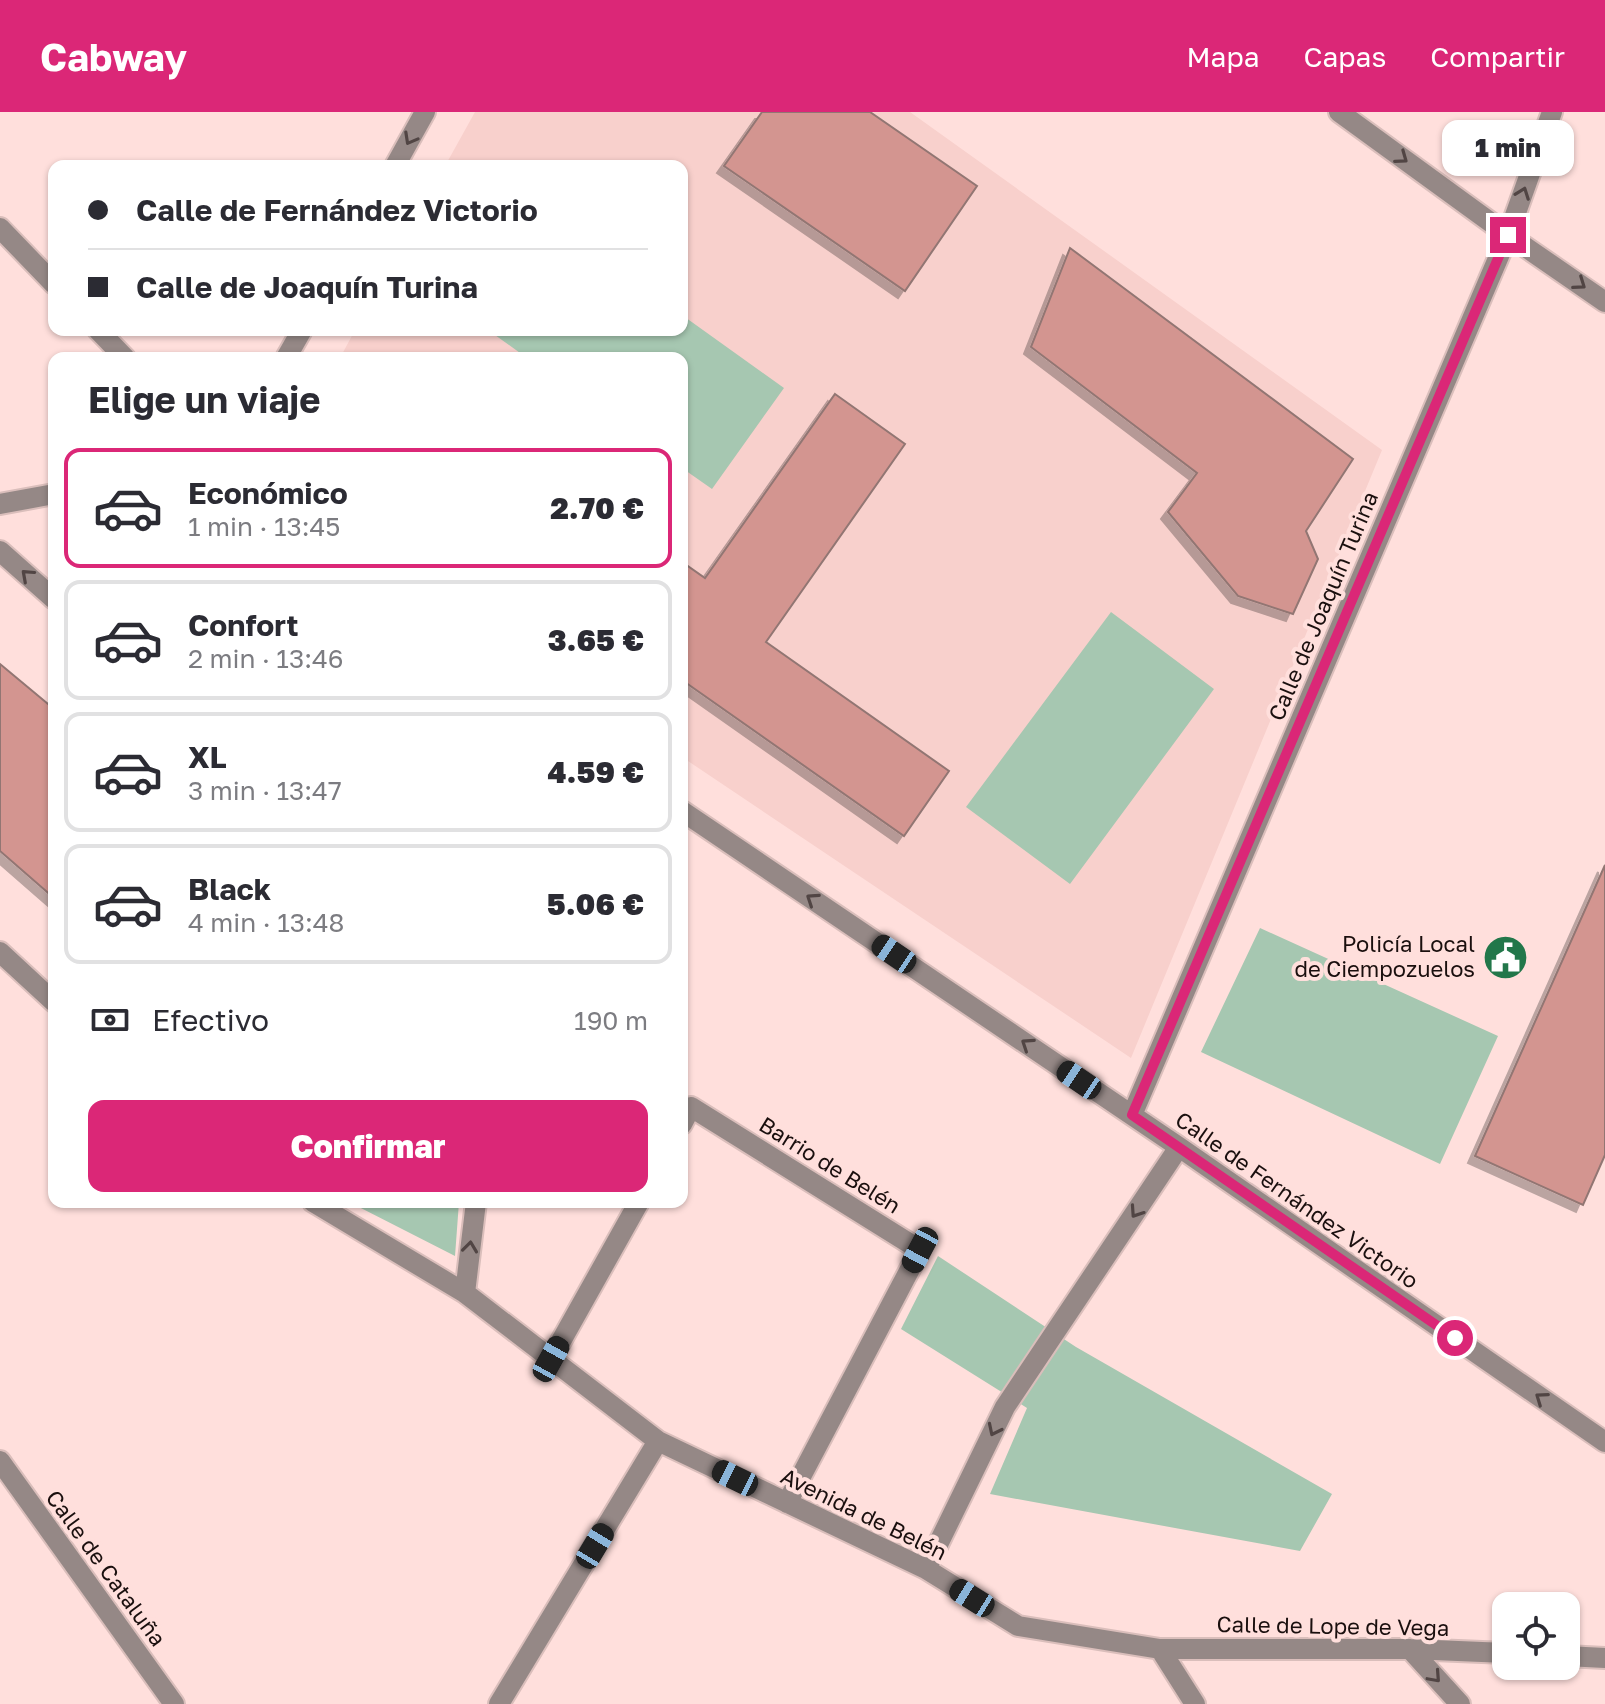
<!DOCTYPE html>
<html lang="es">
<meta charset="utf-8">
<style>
:root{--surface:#fff;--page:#f2f2f3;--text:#2b2b33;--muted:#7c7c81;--line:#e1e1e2;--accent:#db2777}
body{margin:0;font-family:"Golos Text",sans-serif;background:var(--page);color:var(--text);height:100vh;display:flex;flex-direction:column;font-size:30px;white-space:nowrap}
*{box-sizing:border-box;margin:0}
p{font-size:26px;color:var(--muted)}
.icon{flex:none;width:44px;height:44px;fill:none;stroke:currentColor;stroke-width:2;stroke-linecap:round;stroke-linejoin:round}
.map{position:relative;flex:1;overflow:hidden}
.details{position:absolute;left:48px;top:240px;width:640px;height:856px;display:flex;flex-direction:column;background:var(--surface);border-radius:16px;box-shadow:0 2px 6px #0004}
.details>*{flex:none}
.banner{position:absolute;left:48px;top:48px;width:640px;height:176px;border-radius:16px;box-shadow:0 2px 6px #0004;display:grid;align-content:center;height:176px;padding:0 40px;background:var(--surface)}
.tools{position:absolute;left:1492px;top:1480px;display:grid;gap:16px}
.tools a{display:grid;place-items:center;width:88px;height:88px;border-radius:16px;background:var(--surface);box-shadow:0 2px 6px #0004;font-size:40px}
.end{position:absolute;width:36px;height:36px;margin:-18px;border:10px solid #db2777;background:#fff;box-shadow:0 0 0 4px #fff}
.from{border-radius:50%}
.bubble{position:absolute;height:56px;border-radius:16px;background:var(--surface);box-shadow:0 2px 6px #0004;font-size:26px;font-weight:800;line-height:56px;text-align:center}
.car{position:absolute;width:24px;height:48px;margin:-24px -12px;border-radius:10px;box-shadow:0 0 6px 2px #0007;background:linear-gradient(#222 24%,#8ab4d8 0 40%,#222 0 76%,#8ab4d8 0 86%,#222 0)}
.banner b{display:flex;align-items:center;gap:28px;height:76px;font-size:30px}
.banner b+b{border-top:2px solid var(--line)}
.banner i{width:20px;height:20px;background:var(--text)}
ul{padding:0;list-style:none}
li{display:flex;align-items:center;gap:24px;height:120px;margin:0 16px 12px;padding:0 24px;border:4px solid var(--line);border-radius:16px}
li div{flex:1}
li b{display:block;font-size:30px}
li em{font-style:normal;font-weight:800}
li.current{border-color:var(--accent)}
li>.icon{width:72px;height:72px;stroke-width:1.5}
h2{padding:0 40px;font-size:36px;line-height:96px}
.pay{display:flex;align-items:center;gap:20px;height:88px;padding:0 40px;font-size:30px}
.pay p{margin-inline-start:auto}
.cta{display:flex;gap:16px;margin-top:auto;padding:16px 40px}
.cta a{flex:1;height:92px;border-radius:16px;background:var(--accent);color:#fff;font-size:32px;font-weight:800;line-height:92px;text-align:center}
header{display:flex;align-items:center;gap:48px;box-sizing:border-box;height:112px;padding:0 40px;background:var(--accent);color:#fff}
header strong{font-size:38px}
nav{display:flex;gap:44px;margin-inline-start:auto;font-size:28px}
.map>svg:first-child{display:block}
.built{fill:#f8d0cc}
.green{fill:#a6c7b1}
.building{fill:#d39590;stroke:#927673;stroke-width:2;filter:url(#shadow)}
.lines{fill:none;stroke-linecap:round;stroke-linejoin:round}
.minor-casing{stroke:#dabebb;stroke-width:24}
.minor{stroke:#958886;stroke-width:20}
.oneway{stroke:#514544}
.route{stroke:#db2777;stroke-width:10}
.labels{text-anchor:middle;stroke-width:8;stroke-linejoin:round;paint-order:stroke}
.street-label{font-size:22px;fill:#1a0f0e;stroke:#ffdfdc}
.poi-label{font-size:22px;fill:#1a0f0e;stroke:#ffdfdc;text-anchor:end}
</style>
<header>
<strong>Cabway</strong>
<nav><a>Mapa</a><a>Capas</a><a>Compartir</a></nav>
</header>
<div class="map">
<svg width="1605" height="1592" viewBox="0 0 1605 1592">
<defs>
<filter id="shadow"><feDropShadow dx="-7" dy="7" stdDeviation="0" flood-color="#0004"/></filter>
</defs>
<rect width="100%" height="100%" fill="#ffdfdc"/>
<path class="built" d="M 475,0 L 910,0 L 1382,338 L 1131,946 L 682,645 L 682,246 L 340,246 L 355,218 L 682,218 L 682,54 L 445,54 Z"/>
<path class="green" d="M 682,203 L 784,276 L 712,377 L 682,356 L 682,246 L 527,246 L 488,218 L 682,218 Z
M 1111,500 L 1214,577 L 1070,772 L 966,695 Z
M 1260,816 L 1498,924 L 1440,1052 L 1201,940 Z
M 355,1090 L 459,1090 L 455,1144 L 353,1092 Z
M 938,1144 L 1076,1235 L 1332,1382 L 1300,1439 L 990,1382 L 1027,1296 L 901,1217 Z"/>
<path class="building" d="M 762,0 L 870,0 L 977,74 L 905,179 L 724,54 Z
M 1070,136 L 1353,347 L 1306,419 L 1318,447 L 1293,502 L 1238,484 L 1168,400 L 1197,361 L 1031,235 Z
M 835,282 L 905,332 L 766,530 L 949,659 L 904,724 L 682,568 L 682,450 L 705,466 Z
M 0,552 L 54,597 L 54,786 L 0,739 Z
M 1605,753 L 1605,1043 L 1583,1093 L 1475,1044 Z"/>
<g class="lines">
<defs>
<path id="minor" d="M 1339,0 L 1508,123 L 1605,190
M 395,54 L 425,0
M 0,116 L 54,172
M 98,218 L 125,246
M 286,246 L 302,218
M 0,392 L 54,382
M 0,439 L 54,487
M 682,699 L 1179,1035 L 1605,1330
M 0,840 L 54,890
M 1132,1003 L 1508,123 L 1552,0
M 682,1012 L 691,995 L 920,1138 L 787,1391
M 313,1090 L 465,1181 L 658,1329 L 926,1457 L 1018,1514 L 1160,1537 L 1195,1592
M 465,1181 L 476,1090
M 551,1247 L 639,1090
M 0,1349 L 174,1592
M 926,1457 L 1005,1295 L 1179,1035
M 1160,1537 L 1410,1537 L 1506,1541
M 1410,1537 L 1460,1592
M 1566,1544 L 1605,1546
M 499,1592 L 658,1329"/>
</defs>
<use href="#minor" class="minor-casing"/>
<use href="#minor" class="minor"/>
</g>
<defs><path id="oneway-chevron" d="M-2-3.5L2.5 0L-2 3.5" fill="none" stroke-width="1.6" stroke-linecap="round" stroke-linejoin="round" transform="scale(2)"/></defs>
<g class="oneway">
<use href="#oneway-chevron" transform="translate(410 27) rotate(119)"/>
<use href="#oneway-chevron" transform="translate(1402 46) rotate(36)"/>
<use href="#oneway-chevron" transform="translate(1523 81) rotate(-70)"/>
<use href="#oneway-chevron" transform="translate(1580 172) rotate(35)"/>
<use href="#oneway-chevron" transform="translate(27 463) rotate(-138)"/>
<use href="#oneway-chevron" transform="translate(812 787) rotate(-146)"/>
<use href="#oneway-chevron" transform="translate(1027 932) rotate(-146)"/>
<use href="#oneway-chevron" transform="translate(1136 1100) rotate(124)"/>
<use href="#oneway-chevron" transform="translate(470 1135) rotate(-83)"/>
<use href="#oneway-chevron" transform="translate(1541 1286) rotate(-145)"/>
<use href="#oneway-chevron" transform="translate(994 1318) rotate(116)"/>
<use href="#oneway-chevron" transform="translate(1435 1565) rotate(48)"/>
</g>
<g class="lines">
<path class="route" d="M 1455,1226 L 1132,1003 L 1508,123"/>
</g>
<defs>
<symbol id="civic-disc" viewBox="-11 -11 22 22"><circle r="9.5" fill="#22774a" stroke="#ffdfdc"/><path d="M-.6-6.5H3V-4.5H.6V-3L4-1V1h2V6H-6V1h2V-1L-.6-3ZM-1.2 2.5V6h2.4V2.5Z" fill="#fff"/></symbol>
</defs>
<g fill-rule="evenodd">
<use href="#civic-disc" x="1480" y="820" width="51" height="51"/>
</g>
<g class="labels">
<g class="street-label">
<text transform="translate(1323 494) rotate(-67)" y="8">Calle de Joaquín Turina</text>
<text transform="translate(830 1053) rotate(32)" y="8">Barrio de Belén</text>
<text transform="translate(1297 1088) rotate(35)" y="8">Calle de Fernández Victorio</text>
<text transform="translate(864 1402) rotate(26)" y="8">Avenida de Belén</text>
<text transform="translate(106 1456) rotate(54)" y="8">Calle de Cataluña</text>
<text transform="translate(1333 1514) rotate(1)" y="8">Calle de Lope de Vega</text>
</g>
<g class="poi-label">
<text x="1475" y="840">Policía Local<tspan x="1475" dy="25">de Ciempozuelos</tspan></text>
</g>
</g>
</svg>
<div class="tools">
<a><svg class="icon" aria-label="locate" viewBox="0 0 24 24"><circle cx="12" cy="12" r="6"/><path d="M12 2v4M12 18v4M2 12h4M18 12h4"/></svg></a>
</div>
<i class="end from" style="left:1455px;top:1226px"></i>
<i class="end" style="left:1508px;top:123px"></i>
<div class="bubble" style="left:1442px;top:8px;width:132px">1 min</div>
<i class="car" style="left:894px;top:842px;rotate:304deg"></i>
<i class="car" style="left:1079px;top:968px;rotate:304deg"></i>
<i class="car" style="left:920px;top:1138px;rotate:208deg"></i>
<i class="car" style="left:551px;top:1247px;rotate:29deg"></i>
<i class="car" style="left:735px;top:1366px;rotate:296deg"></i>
<i class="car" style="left:595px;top:1434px;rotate:31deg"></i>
<i class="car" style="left:972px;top:1486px;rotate:302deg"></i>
<div class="banner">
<b><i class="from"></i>Calle de Fernández Victorio</b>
<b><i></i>Calle de Joaquín Turina</b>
</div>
<section class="details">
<h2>Elige un viaje</h2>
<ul>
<li class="current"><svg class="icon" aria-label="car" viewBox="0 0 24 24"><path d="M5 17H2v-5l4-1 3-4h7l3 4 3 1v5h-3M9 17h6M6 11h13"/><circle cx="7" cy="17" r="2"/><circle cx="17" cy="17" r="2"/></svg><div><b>Económico</b><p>1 min · 13:45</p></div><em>2.70 €</em></li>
<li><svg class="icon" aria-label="car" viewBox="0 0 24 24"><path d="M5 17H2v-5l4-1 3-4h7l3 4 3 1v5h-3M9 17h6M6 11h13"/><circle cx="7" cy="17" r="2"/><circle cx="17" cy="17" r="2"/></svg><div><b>Confort</b><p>2 min · 13:46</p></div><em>3.65 €</em></li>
<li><svg class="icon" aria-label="car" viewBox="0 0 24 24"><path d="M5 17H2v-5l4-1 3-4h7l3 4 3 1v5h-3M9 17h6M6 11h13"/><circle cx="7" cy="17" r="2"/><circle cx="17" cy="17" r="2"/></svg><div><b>XL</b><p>3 min · 13:47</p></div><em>4.59 €</em></li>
<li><svg class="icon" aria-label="car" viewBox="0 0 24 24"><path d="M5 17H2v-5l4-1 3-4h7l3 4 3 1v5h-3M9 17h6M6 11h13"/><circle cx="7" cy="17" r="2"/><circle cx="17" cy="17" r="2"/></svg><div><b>Black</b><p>4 min · 13:48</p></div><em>5.06 €</em></li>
</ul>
<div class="pay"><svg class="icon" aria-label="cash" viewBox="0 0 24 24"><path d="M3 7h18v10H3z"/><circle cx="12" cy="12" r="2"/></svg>Efectivo<p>190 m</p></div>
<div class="cta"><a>Confirmar</a></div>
</section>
</div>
